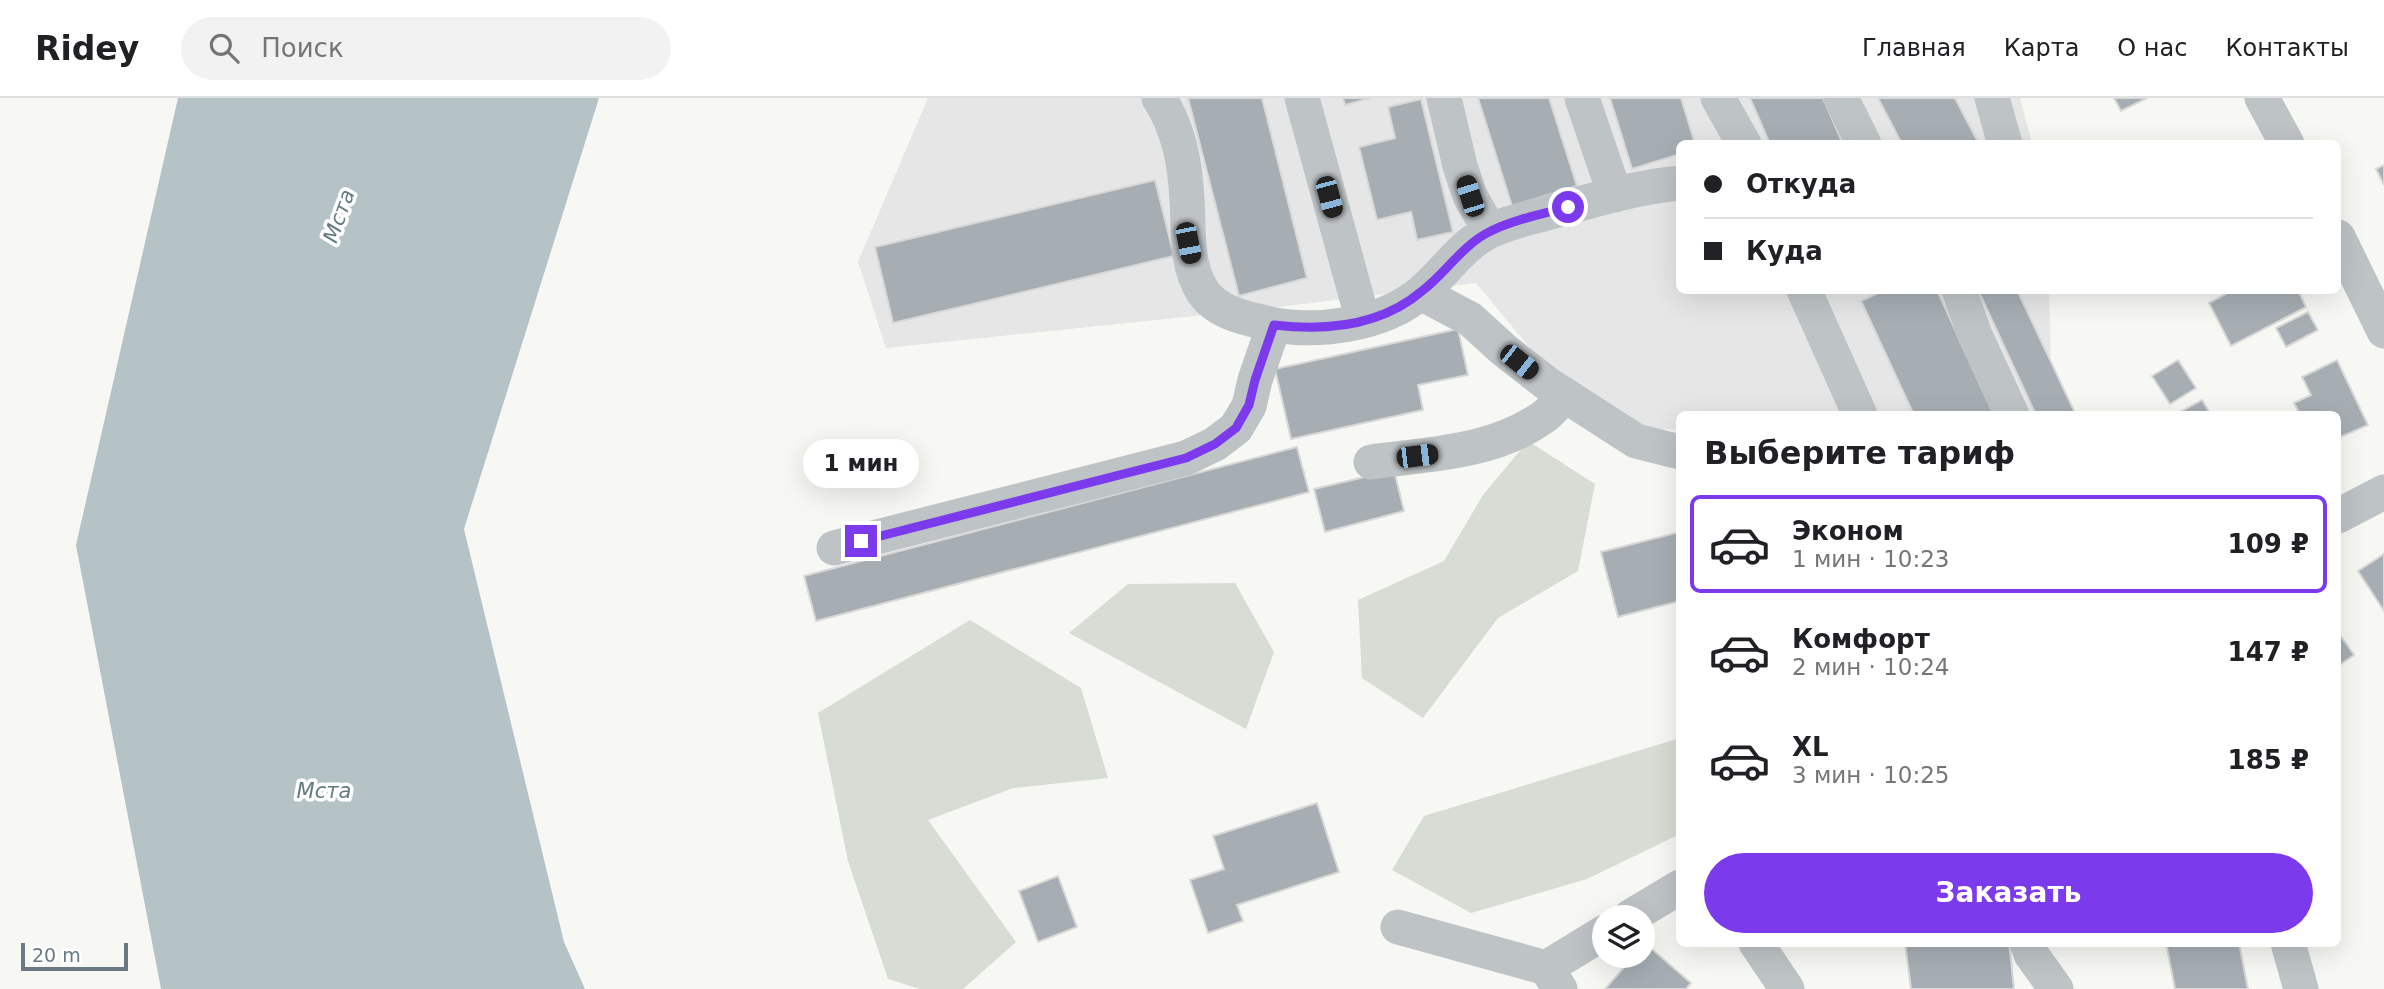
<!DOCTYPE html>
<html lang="ru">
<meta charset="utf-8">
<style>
:root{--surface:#fff;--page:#f2f2f2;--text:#202124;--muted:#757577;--line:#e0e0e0;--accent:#7c3aed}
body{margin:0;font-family:"DejaVu Sans",sans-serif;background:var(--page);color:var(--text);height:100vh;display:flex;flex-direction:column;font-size:26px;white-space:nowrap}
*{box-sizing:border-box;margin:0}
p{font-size:23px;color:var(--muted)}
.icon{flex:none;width:38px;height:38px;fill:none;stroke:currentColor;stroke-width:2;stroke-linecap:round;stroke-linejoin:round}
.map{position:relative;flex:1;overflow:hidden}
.sheet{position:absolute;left:1676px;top:313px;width:665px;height:536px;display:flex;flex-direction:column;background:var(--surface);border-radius:10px;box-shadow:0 7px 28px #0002}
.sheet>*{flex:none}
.top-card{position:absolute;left:1676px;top:42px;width:665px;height:154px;border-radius:10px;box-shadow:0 7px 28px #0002;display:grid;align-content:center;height:154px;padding:0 28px;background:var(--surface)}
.buttons{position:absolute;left:1592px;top:807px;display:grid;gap:14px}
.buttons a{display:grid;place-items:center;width:63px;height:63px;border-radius:50%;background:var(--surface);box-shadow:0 7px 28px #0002;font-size:35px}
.scale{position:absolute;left:21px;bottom:18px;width:107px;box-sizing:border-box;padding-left:7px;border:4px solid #687984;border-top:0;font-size:19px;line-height:24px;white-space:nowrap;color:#687984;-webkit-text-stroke:5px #fff;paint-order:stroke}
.end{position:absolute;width:32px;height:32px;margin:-16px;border:9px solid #7c3aed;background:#fff;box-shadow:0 0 0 4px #fff}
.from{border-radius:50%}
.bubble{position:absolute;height:49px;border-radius:24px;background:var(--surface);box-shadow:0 7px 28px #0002;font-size:23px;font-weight:800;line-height:49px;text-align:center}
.car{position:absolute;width:21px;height:42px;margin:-21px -10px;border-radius:9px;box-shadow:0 0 5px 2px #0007;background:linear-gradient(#222 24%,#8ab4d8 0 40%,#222 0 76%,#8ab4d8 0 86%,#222 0)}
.top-card b{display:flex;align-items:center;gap:24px;height:66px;font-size:26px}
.top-card b+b{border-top:2px solid var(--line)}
.top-card i{width:18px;height:18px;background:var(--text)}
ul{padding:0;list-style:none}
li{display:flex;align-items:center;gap:21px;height:98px;margin:0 14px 10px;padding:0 14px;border:4px solid transparent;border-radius:10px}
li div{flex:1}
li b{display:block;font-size:26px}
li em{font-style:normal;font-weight:800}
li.current{border-color:var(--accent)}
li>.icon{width:63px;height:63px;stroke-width:1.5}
h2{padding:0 28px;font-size:32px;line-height:84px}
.primary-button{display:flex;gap:14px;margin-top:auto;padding:14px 28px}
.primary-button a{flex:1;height:80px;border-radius:42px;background:var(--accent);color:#fff;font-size:28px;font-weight:800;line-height:80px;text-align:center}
header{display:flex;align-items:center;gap:42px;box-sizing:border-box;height:98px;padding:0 35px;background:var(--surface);border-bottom:2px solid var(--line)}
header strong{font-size:33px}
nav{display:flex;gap:38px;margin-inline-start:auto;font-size:24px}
.search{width:490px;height:63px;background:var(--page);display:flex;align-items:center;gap:18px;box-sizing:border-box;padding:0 24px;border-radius:38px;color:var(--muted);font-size:26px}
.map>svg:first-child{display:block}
.built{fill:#e5e6e5}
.green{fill:#d7dcd4}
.water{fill:#b6c3c6}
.building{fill:#a6aeb4;stroke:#d9d8d7;stroke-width:2}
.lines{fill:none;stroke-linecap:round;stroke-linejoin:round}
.minor{stroke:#bec3c6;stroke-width:35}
.route{stroke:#7c3aed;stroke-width:9}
.labels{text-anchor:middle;stroke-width:7;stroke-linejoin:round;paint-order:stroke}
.water-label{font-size:21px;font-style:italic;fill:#637a7f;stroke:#fff}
</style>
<header>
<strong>Ridey</strong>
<div class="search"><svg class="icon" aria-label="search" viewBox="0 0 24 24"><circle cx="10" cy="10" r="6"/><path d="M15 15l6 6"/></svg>Поиск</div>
<nav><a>Главная</a><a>Карта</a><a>О нас</a><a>Контакты</a></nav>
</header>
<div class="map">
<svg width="2384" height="891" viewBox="0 0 2384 891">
<rect width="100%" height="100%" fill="#f7f7f4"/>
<path class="built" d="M 928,0 L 2020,0 L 2032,45 L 1680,46 L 1680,192 L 2049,193 L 2052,317 L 1680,317 L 1680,332 L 1595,328 L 1476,185 L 1262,211 L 886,250 L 858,164 Z"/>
<path class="green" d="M 1528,343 L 1595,386 L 1578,473 L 1498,520 L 1423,620 L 1362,580 L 1358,502 L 1444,463 L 1483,397 Z
M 1235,485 L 1274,554 L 1246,631 L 1069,535 L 1128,486 Z
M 970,522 L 1081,590 L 1108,680 L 1013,690 L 928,722 L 1016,844 L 963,891 L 920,891 L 888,881 L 848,763 L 818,615 Z
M 1680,640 L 1680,736 L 1587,781 L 1471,815 L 1392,772 L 1424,718 Z"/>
<path class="water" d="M 178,0 L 599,0 L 464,431 L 564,844 L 585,891 L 161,891 L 76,447 Z"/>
<path class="building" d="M 1188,0 L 1262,0 L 1307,180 L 1239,198 Z
M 1343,0 L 1371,0 L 1345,7 Z
M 1478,0 L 1549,0 L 1577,88 L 1512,108 Z
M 1610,0 L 1681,0 L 1695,46 L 1680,46 L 1680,56 L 1632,71 Z
M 1750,0 L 1823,0 L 1843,46 L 1770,46 Z
M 1878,0 L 1955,0 L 1979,46 L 1902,46 Z
M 2114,0 L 2147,0 L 2121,13 Z
M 1421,1 L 1453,134 L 1417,142 L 1411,114 L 1377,122 L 1359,49 L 1395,40 L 1388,9 Z
M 2384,67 L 2384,87 L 2376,71 Z
M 1155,82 L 1174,158 L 893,225 L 875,149 Z
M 1884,192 L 1937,192 L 1994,317 L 1914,317 L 1861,203 Z
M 1978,192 L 2017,192 L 2076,317 L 2036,317 Z
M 2233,192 L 2298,192 L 2306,209 L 2231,248 L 2209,205 Z
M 2308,214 L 2318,232 L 2286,249 L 2276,230 Z
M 1458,231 L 1468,277 L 1418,287 L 1423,312 L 1291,341 L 1275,271 Z
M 2178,262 L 2196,290 L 2170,306 L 2152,278 Z
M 2337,262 L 2368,327 L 2338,340 L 2338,317 L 2300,317 L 2294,305 L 2311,297 L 2302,279 Z
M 2202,302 L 2211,317 L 2176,316 Z
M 1297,349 L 1309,394 L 816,523 L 804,478 Z
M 1394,372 L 1404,413 L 1325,434 L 1314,391 Z
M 1680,434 L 1680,503 L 1618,519 L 1601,454 Z
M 2384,456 L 2384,513 L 2358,473 Z
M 2338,534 L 2354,557 L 2338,568 Z
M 1317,705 L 1339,774 L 1237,807 L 1243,823 L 1208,835 L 1190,782 L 1224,771 L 1213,738 Z
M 1058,778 L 1077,829 L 1038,844 L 1019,793 Z
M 1645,845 L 1691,885 L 1686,891 L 1605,891 L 1634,858 L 1643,858 L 1643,847 Z
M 1905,845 L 2009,845 L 2014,891 L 1911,891 Z
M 2166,845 L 2239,845 L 2248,891 L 2175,891 Z"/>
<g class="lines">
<path class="minor" d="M 1159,0 C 1179,31 1185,65 1187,101 C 1189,131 1185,166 1203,194 C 1216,213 1240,219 1262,224 C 1313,237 1383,228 1423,193 C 1445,174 1463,146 1490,133 C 1509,124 1531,119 1551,114 C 1593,102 1636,89 1680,85
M 1302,0 L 1363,223
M 1444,0 L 1460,68 L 1470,98 L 1490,133
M 1582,0 L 1615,97
M 1718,0 L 1744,46
M 1841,0 L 1864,46
M 1992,0 L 2005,46
M 2262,0 L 2287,46
M 2338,139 L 2384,233
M 1804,192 L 1860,317
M 1959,192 L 1975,237 L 2012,317
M 1421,195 L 1470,221 L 1504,252 L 1549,287 L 1636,343 L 1680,354
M 1371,364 C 1429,356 1492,355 1542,320 C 1551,314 1558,305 1565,297
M 2338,418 L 2384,394
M 834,450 L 1186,360 L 1215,346 L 1236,330 L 1249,308 L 1255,282 L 1274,227
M 1630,819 L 1680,789
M 1398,829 L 1546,870 L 1560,891
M 1756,845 L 1787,891
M 2027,845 L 2031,856 L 2056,891
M 2288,845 L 2301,891
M 1546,870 L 1605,834"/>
</g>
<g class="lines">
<path class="route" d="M 861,443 L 1186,360 L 1215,346 L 1236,330 L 1249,307 L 1255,282 L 1274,227 C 1325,233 1381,228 1422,193 C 1446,175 1463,146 1491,133 C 1515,121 1543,116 1568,109"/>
</g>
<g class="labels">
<g class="water-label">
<text transform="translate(339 118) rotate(-70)" y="7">Мста</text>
<text x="324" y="700">Мста</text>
</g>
</g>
</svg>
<div class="buttons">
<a><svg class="icon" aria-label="layers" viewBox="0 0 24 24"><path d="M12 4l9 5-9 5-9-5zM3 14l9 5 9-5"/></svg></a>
</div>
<div class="scale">20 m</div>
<i class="end from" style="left:1568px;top:109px"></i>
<i class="end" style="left:861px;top:443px"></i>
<div class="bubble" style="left:803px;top:341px;width:116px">1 мин</div>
<i class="car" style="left:1470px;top:98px;rotate:342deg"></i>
<i class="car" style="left:1329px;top:99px;rotate:165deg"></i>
<i class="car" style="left:1188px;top:145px;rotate:169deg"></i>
<i class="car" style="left:1519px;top:264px;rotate:128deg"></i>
<i class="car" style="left:1417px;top:358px;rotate:83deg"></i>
<div class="top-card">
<b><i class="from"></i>Откуда</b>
<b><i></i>Куда</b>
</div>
<section class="sheet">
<h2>Выберите тариф</h2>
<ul>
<li class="current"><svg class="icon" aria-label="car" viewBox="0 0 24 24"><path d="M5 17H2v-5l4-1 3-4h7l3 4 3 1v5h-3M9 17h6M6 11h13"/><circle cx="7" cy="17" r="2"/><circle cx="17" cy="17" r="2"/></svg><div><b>Эконом</b><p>1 мин · 10:23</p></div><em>109 ₽</em></li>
<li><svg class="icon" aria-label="car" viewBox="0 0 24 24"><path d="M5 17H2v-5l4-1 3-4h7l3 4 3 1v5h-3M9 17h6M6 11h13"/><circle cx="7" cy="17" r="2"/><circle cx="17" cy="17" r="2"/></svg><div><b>Комфорт</b><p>2 мин · 10:24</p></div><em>147 ₽</em></li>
<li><svg class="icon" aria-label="car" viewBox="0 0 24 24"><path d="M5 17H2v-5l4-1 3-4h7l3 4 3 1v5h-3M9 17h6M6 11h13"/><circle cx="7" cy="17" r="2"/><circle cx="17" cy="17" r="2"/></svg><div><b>XL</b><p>3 мин · 10:25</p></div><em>185 ₽</em></li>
</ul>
<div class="primary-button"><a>Заказать</a></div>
</section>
</div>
